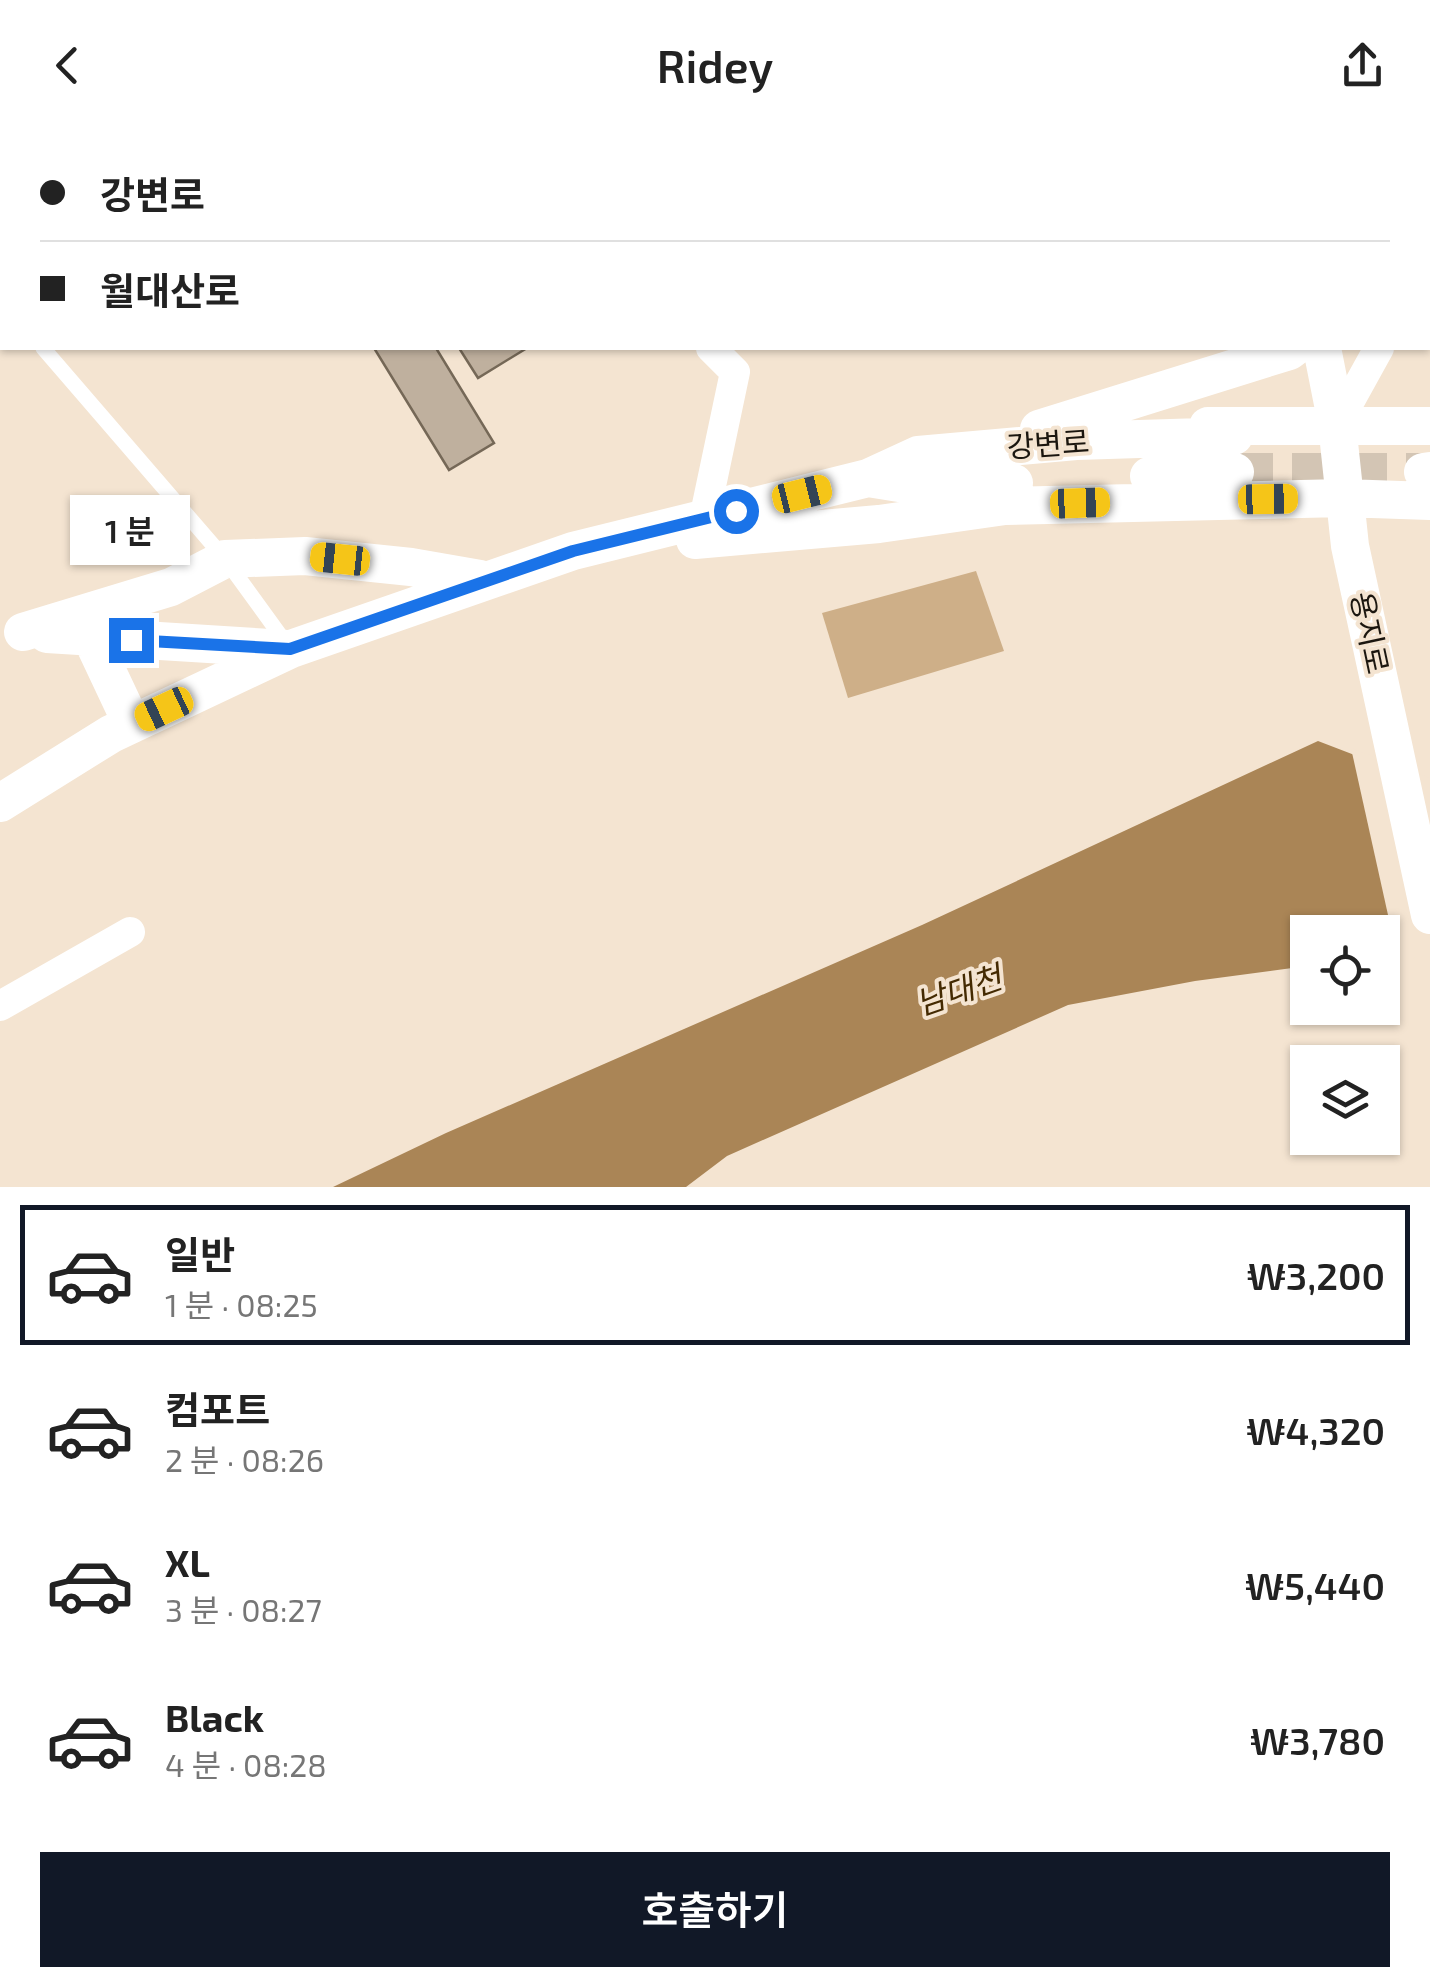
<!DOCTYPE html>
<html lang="ko">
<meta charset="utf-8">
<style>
:root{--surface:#fff;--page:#f6f6f6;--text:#222;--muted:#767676;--line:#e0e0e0;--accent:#111827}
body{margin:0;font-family:"Exo 2","Noto Sans KR",sans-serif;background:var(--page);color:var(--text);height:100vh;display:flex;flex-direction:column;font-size:38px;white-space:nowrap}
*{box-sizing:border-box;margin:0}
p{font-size:32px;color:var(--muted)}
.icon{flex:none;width:55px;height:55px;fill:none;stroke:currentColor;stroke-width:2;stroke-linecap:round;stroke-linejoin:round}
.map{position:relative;height:1057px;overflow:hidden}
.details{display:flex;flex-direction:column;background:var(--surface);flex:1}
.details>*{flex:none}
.banner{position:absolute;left:0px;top:0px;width:1430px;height:220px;box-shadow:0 2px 8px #0004;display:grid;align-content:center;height:220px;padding:0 40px;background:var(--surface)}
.tools{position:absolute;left:1290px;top:785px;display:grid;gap:20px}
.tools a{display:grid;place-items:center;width:110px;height:110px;border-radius:0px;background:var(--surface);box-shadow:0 2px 8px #0004;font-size:50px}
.end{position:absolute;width:45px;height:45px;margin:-22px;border:12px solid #1a73e8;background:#fff;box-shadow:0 0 0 5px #fff}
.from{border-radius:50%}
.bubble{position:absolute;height:70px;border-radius:0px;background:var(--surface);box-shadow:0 2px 8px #0004;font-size:32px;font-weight:600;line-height:70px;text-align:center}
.car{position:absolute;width:30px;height:60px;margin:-30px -15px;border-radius:12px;box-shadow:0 0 8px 2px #0007;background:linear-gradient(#f5c518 24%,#345 0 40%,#f5c518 0 76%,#345 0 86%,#f5c518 0)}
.banner b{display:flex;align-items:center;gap:35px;height:95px;font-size:38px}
.banner b+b{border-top:2px solid var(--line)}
.banner i{width:25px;height:25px;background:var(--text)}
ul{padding:18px 0 0;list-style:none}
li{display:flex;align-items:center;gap:30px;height:140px;margin:0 20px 15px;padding:0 20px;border:5px solid transparent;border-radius:0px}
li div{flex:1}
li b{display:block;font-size:38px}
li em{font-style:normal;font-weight:600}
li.current{border-color:var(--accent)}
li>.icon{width:90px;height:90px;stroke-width:1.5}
.button{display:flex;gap:20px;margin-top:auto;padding:20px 40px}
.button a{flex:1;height:115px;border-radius:0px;background:var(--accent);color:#fff;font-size:40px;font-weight:600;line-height:115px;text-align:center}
header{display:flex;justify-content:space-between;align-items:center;height:130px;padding:0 40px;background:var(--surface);font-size:45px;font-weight:600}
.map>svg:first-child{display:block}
.green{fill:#ceaf88}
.water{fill:#aa8556}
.pier{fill:#f4e4d1}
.building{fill:#bfb09e;stroke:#756857;stroke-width:2.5}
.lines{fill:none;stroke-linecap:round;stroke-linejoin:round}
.tertiary-tunnel{stroke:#d3c5b4;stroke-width:38;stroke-dasharray:38 19;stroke-linecap:butt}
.service{stroke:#fff;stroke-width:15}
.minor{stroke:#fff;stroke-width:30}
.tertiary{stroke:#fff;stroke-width:38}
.route{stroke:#1a73e8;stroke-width:12}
.labels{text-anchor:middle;stroke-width:8;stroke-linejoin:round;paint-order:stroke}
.street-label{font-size:30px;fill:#1b160f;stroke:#f4e4d1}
.water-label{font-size:32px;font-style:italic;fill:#442a02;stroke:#f4e4d1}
</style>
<header><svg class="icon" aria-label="back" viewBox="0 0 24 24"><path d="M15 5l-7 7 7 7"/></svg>Ridey<svg class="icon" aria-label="share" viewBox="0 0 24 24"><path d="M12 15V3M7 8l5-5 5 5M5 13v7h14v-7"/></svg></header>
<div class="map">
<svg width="1430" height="1057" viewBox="0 0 1430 1057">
<rect width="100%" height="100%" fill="#f4e4d1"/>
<path class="green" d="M 976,441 L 1004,521 L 848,568 L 822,483 Z"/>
<path class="water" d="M 1318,611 L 1430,654 L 1430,821 L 1383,826 L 1382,802 L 1308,802 L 1307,836 L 1195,851 L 1068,875 L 727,1026 L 686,1057 L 333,1057 L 446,1003 L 922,795 Z"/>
<path class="pier" d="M 1351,618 L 1430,648 L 1430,826 L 1398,830 Z"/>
<path class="building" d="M 97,0 L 241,0 L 96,2 Z
M 648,0 L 807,0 L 816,2 L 647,2 Z
M 374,218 L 436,218 L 494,313 L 449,340 Z
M 459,218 L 527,218 L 478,248 Z"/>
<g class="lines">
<path class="tertiary-tunnel" d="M 1235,342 L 1423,342"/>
<path class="service" d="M 38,2 L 38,0
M 1428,8 L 1430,8
M 0,57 L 2,58
M 0,167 L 2,170
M 43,218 L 225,429 L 288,516"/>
<path class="minor" d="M 501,0 L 503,2
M 1428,202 L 1430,201
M 1337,294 L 1379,218
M 704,389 L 735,242 L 711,218
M 0,876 L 130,802"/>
<path class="tertiary" d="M 1317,2 L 1317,0
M 1322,218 L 1337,294 L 1350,416 L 1430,785
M 1208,296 L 1430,296
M 1039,299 L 1289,221 L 1293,218
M 1423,342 L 1430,341
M 1149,346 L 1235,342
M 868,348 L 924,357 L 1014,353
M 695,410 L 879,394 L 1005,376 L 1343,368 L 1430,371
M 23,502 L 171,457 L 225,429 L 305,426 L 411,437 L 480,449
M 47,504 L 287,519
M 91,507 L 132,594
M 0,673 L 111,604 L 291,519 L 573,421 L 868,348 L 918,325 L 1076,311 L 1234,306"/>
</g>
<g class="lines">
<path class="route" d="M 131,510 L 290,519 L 573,421 L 736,381"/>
</g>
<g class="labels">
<g class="street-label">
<text transform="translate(1048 315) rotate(-4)" y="10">강변로</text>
<text transform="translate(1369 503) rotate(78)" y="10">용지로</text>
</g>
<g class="water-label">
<text transform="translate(959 861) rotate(-19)" y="11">남대천</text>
</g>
</g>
</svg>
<div class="tools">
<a><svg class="icon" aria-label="locate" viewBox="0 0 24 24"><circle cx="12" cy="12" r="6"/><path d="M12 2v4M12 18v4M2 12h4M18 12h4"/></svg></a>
<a><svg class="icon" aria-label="layers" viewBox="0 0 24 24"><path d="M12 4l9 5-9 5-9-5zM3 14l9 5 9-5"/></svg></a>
</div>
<i class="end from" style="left:736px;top:381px"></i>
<i class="end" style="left:131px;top:510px"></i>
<div class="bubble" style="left:70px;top:365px;width:120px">1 분</div>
<i class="car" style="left:802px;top:364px;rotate:76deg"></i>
<i class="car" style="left:1268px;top:369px;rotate:89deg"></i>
<i class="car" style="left:1080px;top:373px;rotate:88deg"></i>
<i class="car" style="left:340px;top:429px;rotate:276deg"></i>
<i class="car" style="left:164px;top:579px;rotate:245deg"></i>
<div class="banner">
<b><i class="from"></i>강변로</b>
<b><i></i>월대산로</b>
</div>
</div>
<section class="details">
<ul>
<li class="current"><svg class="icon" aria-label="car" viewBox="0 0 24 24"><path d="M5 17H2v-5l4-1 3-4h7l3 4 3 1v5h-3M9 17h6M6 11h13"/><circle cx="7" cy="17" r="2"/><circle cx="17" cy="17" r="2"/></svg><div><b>일반</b><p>1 분 · 08:25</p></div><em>₩3,200</em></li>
<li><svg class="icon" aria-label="car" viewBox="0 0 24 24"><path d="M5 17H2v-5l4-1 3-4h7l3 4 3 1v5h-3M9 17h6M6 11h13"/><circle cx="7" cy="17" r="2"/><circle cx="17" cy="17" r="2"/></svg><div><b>컴포트</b><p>2 분 · 08:26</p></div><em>₩4,320</em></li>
<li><svg class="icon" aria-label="car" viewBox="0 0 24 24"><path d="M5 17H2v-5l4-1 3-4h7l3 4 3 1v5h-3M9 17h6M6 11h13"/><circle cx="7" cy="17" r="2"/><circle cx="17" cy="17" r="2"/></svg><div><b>XL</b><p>3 분 · 08:27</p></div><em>₩5,440</em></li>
<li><svg class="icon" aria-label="car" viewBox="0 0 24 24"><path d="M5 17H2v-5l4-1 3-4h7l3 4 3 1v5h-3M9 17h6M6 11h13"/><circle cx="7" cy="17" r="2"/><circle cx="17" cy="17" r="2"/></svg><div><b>Black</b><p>4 분 · 08:28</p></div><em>₩3,780</em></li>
</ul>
<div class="button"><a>호출하기</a></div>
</section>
